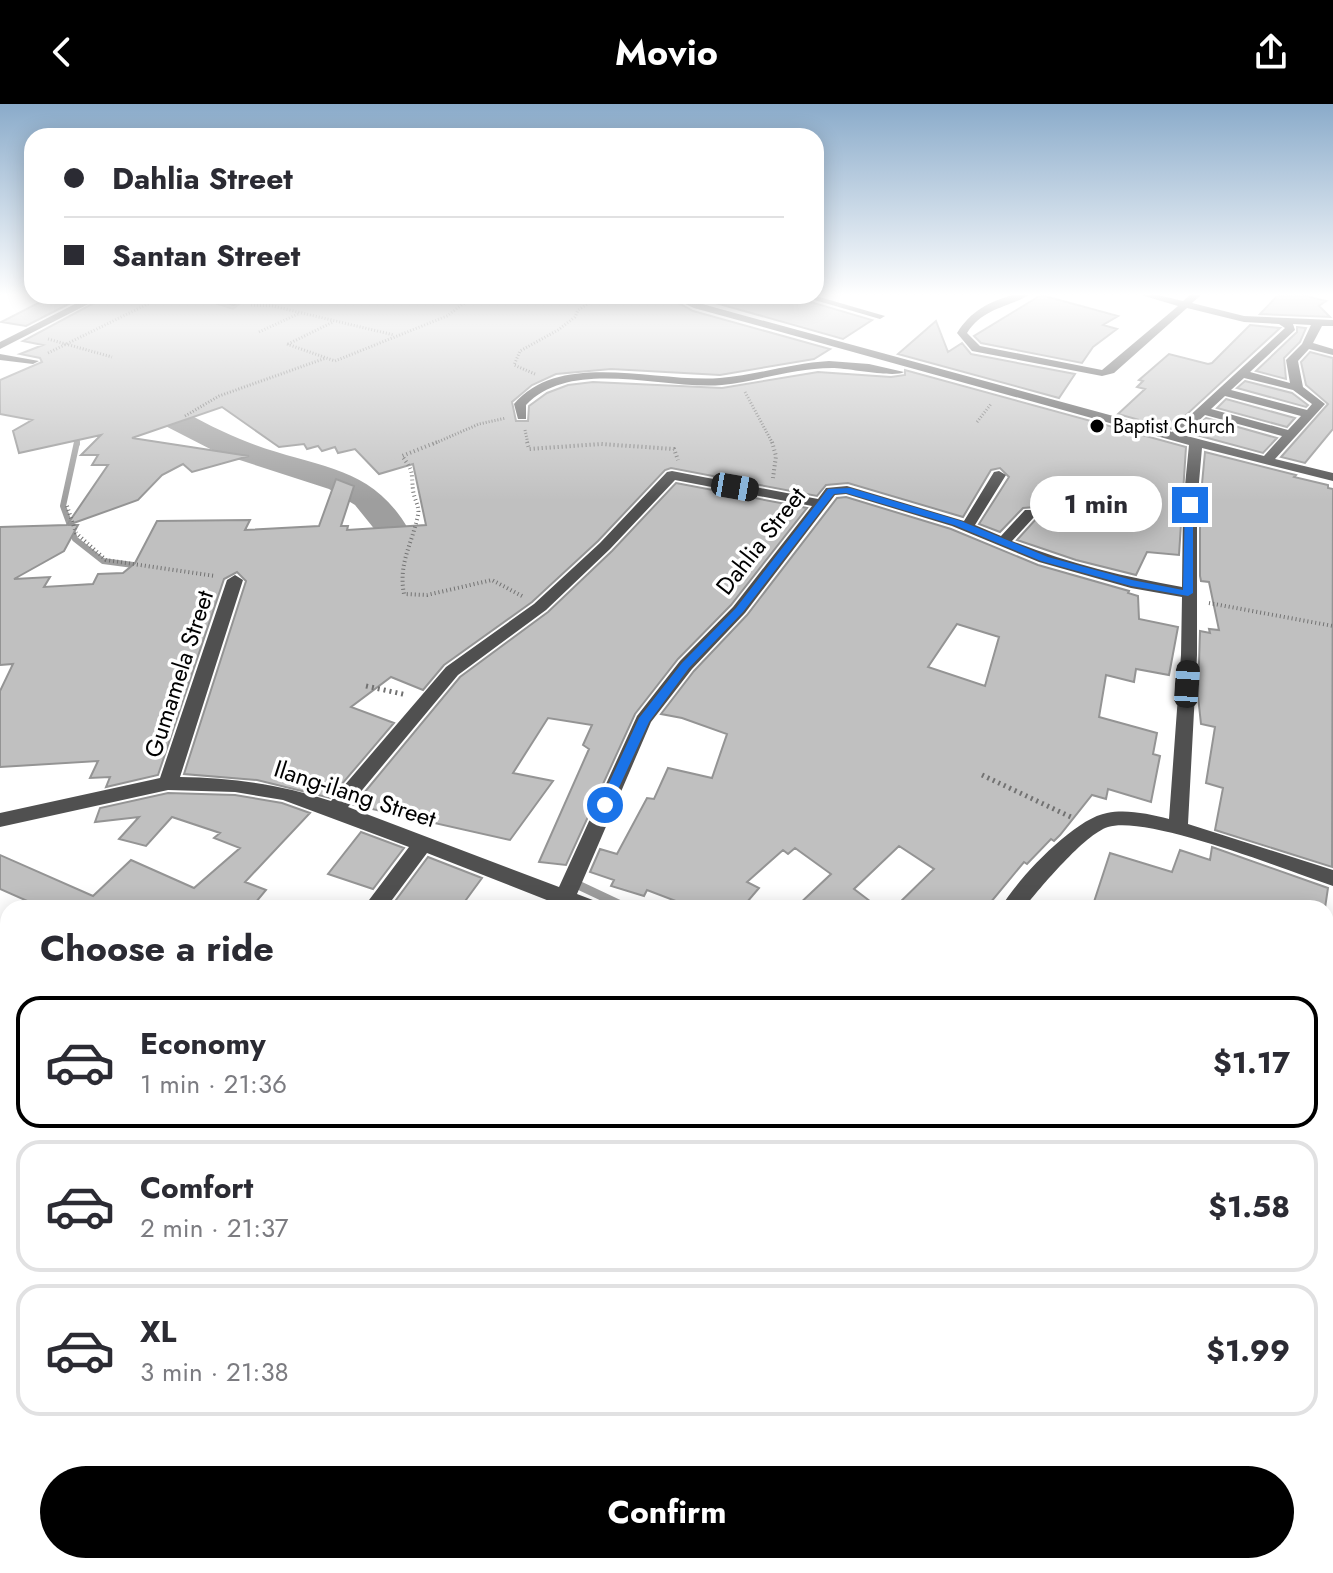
<!DOCTYPE html>
<meta charset="utf-8">
<style>
:root{--surface:#fff;--page:#f7f7f7;--text:#2b2b33;--muted:#7c7c81;--line:#e1e1e2;--accent:#000}
body{margin:0;font-family:Jost,sans-serif;background:var(--page);color:var(--text);height:100vh;display:flex;flex-direction:column;font-size:30px;white-space:nowrap}
*{box-sizing:border-box;margin:0}
p{font-size:26px;color:var(--muted)}
.icon{flex:none;width:44px;height:44px;fill:none;stroke:currentColor;stroke-width:2;stroke-linecap:round;stroke-linejoin:round}
.map{position:relative;flex:1;overflow:hidden}
.drawer{position:absolute;left:0px;top:796px;width:1334px;height:674px;display:flex;flex-direction:column;background:var(--surface);border-radius:24px 24px 0 0;box-shadow:0 4px 20px #0003}
.drawer>*{flex:none}
.banner{position:absolute;left:24px;top:24px;width:800px;height:176px;border-radius:24px;box-shadow:0 4px 20px #0003;display:grid;align-content:center;height:176px;padding:0 40px;background:var(--surface)}
.end{position:absolute;width:36px;height:36px;margin:-18px;border:10px solid #1a73e8;background:#fff;box-shadow:0 0 0 4px #fff}
.from{border-radius:50%}
.bubble{position:absolute;height:56px;border-radius:28px;background:var(--surface);box-shadow:0 4px 20px #0003;font-size:26px;font-weight:700;line-height:56px;text-align:center}
.car{position:absolute;width:24px;height:48px;margin:-24px -12px;border-radius:10px;box-shadow:0 0 6px 2px #0007;background:linear-gradient(#222 24%,#8ab4d8 0 40%,#222 0 76%,#8ab4d8 0 86%,#222 0)}
.banner b{display:flex;align-items:center;gap:28px;height:76px;font-size:30px}
.banner b+b{border-top:2px solid var(--line)}
.banner i{width:20px;height:20px;background:var(--text)}
ul{padding:0;list-style:none}
li{display:flex;align-items:center;gap:24px;height:132px;margin:0 16px 12px;padding:0 24px;border:4px solid var(--line);border-radius:24px}
li div{flex:1}
li b{display:block;font-size:30px}
li em{font-style:normal;font-weight:700}
li.on{border-color:var(--accent)}
li>.icon{width:72px;height:72px;stroke-width:1.5}
h2{padding:0 40px;font-size:36px;line-height:96px}
.action{display:flex;gap:16px;margin-top:auto;padding:16px 40px}
.action a{flex:1;height:92px;border-radius:48px;background:var(--accent);color:#fff;font-size:32px;font-weight:700;line-height:92px;text-align:center}
header{display:flex;justify-content:space-between;align-items:center;height:104px;padding:0 40px;background:var(--accent);color:#fff;font-size:36px;font-weight:700}
.map>svg:first-child{display:block}
.lines{fill:none;stroke-linecap:round;stroke-linejoin:round}
.stream-far3{stroke:#9e9e9e;stroke-width:4}
.stream-far2{stroke:#9e9e9e;stroke-width:6}
.stream-far1{stroke:#9e9e9e;stroke-width:9}
.stream{stroke:#9e9e9e;stroke-width:12}
.river{fill:#9e9e9e;fill-rule:evenodd}
.building{fill:#c0c0c0;stroke:#949494;stroke-width:2;fill-rule:evenodd}
.path-far2{stroke:#727272;stroke-width:3;stroke-dasharray:1 2;stroke-linecap:butt}
.path-far1{stroke:#727272;stroke-width:4;stroke-dasharray:1 3;stroke-linecap:butt}
.path{stroke:#727272;stroke-width:5;stroke-dasharray:2 4;stroke-linecap:butt}
.minor{fill:#505050;fill-rule:evenodd}
.route{fill:#1a73e8}
.poi-dot{fill:#000;stroke:#fff;stroke-width:3}
.labels{text-anchor:middle;stroke-width:7;stroke-linejoin:round;paint-order:stroke}
.far-poi-label{font-size:20px;fill:#000;stroke:#fff;text-anchor:start}
.street-label{font-size:24px;fill:#000;stroke:#fff}
</style>
<header><svg class="icon" aria-label="back" viewBox="0 0 24 24"><path d="M15 5l-7 7 7 7"/></svg>Movio<svg class="icon" aria-label="share" viewBox="0 0 24 24"><path d="M12 15V3M7 8l5-5 5 5M5 13v7h14v-7"/></svg></header>
<div class="map">
<svg width="1333" height="1469" viewBox="0 0 1333 1469">
<rect width="100%" height="100%" fill="#fff"/>
<g class="lines">
<path class="stream-far3" d="M 76,329 L 78,340"/>
<path class="stream-far2" d="M 77,338 L 63,402 L 75,435 L 103,457 L 141,462"/>
<path class="stream-far1" d="M 576,780 L 627,804"/>
<path class="stream" d="M 587,1469 L 590,1462"/>
<path class="river" d="M 240,192 L 276,192 L 273,197 L 195,226 L 159,252 L 167,299 C 191,311 215,325 240,335 C 324,370 381,354 422,453 L 417,461 L 404,464 L 391,461 L 376,427 L 355,401 L 329,385 L 218,349 L 142,310 L 138,304 L 131,249 L 135,243 L 177,214 Z"/>
</g>
<path class="building" d="M 1041,191 L 1118,212 L 1103,221 L 1117,225 L 1093,243 L 1082,259 L 981,239 L 974,232 Z
M 1278,191 L 1302,191 L 1326,197 L 1319,202 L 1330,213 L 1260,210 Z
M 52,192 L 84,192 L 26,222 L 1,218 Z
M 107,192 L 194,192 L 233,205 L 242,198 L 226,192 L 492,192 L 543,199 L 554,192 L 592,198 L 666,192 L 693,207 L 830,245 L 814,255 L 720,271 L 611,265 L 556,270 L 532,281 L 512,298 L 516,317 L 528,317 L 529,302 L 547,289 L 568,281 L 593,278 L 722,284 L 818,268 L 891,273 L 905,271 L 905,266 L 1186,343 L 1179,451 L 1147,448 L 1136,471 L 1076,456 L 1017,436 L 1037,414 L 1035,403 L 1023,404 L 1000,428 L 979,420 L 1009,373 L 1000,364 L 991,366 L 963,413 L 848,379 L 826,381 L 817,392 L 671,364 L 665,366 L 598,437 L 532,498 L 444,561 L 423,586 L 391,573 L 351,603 L 394,619 L 330,694 L 257,676 L 184,670 L 246,477 L 237,468 L 224,475 L 158,671 L 106,683 L 110,673 L 90,674 L 98,657 L 0,663 L 0,587 L 13,560 L 0,561 L 0,423 L 67,421 L 108,361 L 92,361 L 98,351 L 81,351 L 101,331 L 19,349 L 13,327 L 32,316 L 0,310 L 0,276 L 42,258 L 40,254 L 20,250 L 43,241 L 23,237 ZM 222,303 L 279,343 L 304,340 L 307,345 L 318,342 L 322,347 L 335,343 L 338,349 L 355,345 L 379,370 L 413,360 L 426,421 L 347,426 L 348,422 L 341,422 L 354,382 L 336,375 L 319,422 L 245,426 L 250,416 L 157,417 L 135,459 L 123,469 L 98,470 L 93,480 L 44,483 L 50,473 L 14,475 L 64,447 L 78,421 L 68,421 L 138,396 L 162,371 L 183,360 L 192,368 L 249,352 L 132,334 Z
M 691,192 L 790,192 L 872,216 L 843,235 Z
M 936,217 L 948,248 L 962,239 L 971,250 L 1075,270 L 1059,294 L 898,250 Z
M 1250,221 L 1280,224 L 1171,325 L 1118,310 L 1145,285 L 1137,283 L 1143,277 L 1139,276 L 1169,250 L 1208,260 L 1212,259 Z
M 1297,223 L 1306,224 L 1300,238 L 1284,254 L 1286,275 L 1256,267 L 1297,228 Z
M 1310,248 L 1333,254 L 1333,325 L 1305,359 L 1281,353 L 1328,300 L 1306,281 L 1301,258 Z
M 1245,277 L 1292,289 L 1308,301 L 1306,303 L 1237,284 Z
M 1226,295 L 1295,314 L 1287,323 L 1217,304 Z
M 1206,314 L 1277,334 L 1263,349 L 1189,329 Z
M 1205,348 L 1296,371 L 1294,373 L 1328,381 L 1328,384 L 1333,385 L 1332,763 L 1215,726 L 1223,684 L 1206,679 L 1215,623 L 1201,620 L 1198,592 L 1200,527 L 1210,529 L 1209,525 L 1219,526 L 1209,478 L 1201,477 L 1200,472 L 1200,401 Z
M 676,379 L 807,404 L 731,501 L 678,555 L 635,610 L 566,761 L 539,758 L 589,645 L 583,641 L 592,621 L 548,614 L 513,669 L 553,677 L 510,736 L 354,701 L 460,573 L 548,508 L 612,447 Z
M 846,393 L 951,425 L 1038,461 L 1129,487 L 1128,489 L 1138,492 L 1139,515 L 1178,523 L 1169,571 L 1136,565 L 1134,578 L 1106,571 L 1099,613 L 1157,629 L 1153,650 L 1160,652 L 1151,698 L 1108,685 L 1106,695 L 1092,691 L 1060,731 L 1054,737 L 1051,735 L 1027,760 L 1024,758 L 986,804 L 894,804 L 934,765 L 899,742 L 854,785 L 879,804 L 795,804 L 831,770 L 795,744 L 788,750 L 783,746 L 747,778 L 759,784 L 742,804 L 694,804 L 647,786 L 644,792 L 611,782 L 614,776 L 590,768 L 600,745 L 617,750 L 647,694 L 654,695 L 668,664 L 712,674 L 727,630 L 682,614 L 661,610 L 694,567 L 747,511 L 837,394 ZM 957,520 L 999,533 L 985,582 L 928,563 Z
M 168,689 L 235,691 L 282,699 L 310,709 L 245,778 L 266,786 L 251,804 L 43,804 L 0,785 L 0,751 L 93,792 L 131,756 L 194,784 L 240,744 L 214,734 L 220,729 L 172,713 L 146,742 L 119,735 L 139,713 L 95,718 L 100,704 Z
M 361,728 L 404,744 L 373,785 L 328,770 Z
M 1212,743 L 1328,784 L 1325,804 L 1092,804 L 1110,749 L 1172,768 L 1180,746 L 1210,756 Z
M 428,753 L 482,774 L 460,804 L 390,804 Z"/>
<g class="lines">
<path class="path-far2" d="M 251,201 L 273,202 L 394,231
M 259,228 L 298,210
M 48,235 L 112,253
M 287,240 L 335,257 L 447,212 L 471,194
M 288,240 L 333,218
M 48,249 L 164,192
M 535,270 L 514,261 L 520,247 L 558,226 L 575,213 L 578,206 L 600,192
M 745,288 L 773,340
M 185,312 L 219,292 L 326,254
M 977,318 L 991,300
M 525,326 L 528,340
M 433,340 L 479,320 L 506,314"/>
<path class="path-far1" d="M 437,338 L 402,352 C 414,368 411,367 413,386 C 414,395 420,403 418,411 C 412,440 398,460 404,490 L 427,491 L 492,476 L 522,492
M 527,338 L 529,345 L 601,340 L 674,345 L 678,356
M 772,338 L 776,352 L 773,374
M 67,402 L 76,429 L 106,456 L 215,472
M 1209,499 L 1333,522"/>
<path class="path" d="M 366,582 L 407,591
M 982,671 L 1073,714"/>
<path class="minor" d="M 1013,191 L 1029,191 C 1007,204 983,204 967,229 L 980,242 L 1102,266 L 1178,202 L 1141,191 L 1158,191 L 1183,197 L 1190,191 L 1201,191 L 1192,199 L 1244,212 L 1333,216 L 1333,222 L 1322,222 L 1313,239 L 1333,245 L 1333,251 L 1309,245 L 1298,257 L 1303,283 L 1325,300 L 1275,355 L 1333,369 L 1333,377 L 1202,344 L 1197,401 L 1197,551 L 1188,720 L 1333,766 L 1333,782 C 1288,767 1149,711 1108,723 C 1085,730 1040,784 1024,804 L 1001,804 C 1016,776 1075,714 1107,709 C 1127,705 1149,710 1169,715 L 1181,551 L 1182,493 L 1131,484 L 1039,458 L 952,422 L 846,390 L 835,391 L 745,509 L 692,565 L 651,618 L 577,790 L 598,798 L 601,804 L 567,804 L 427,749 L 386,804 L 363,804 L 409,743 L 283,696 L 235,688 L 168,686 L 0,723 L 0,709 L 160,674 L 227,476 L 235,471 L 243,476 L 180,673 C 233,674 280,680 331,697 L 446,563 L 534,500 L 600,439 L 667,368 L 672,367 L 818,395 L 826,384 L 847,382 L 964,417 L 994,368 L 999,367 L 1006,371 L 975,421 L 1001,432 L 1025,406 L 1035,406 L 1035,412 L 1012,437 C 1067,459 1124,473 1182,483 L 1183,401 L 1189,341 L 694,204 L 669,192 L 683,192 L 702,200 L 1172,328 L 1285,224 L 1279,220 L 1244,218 L 1187,204 L 1114,269 L 1102,272 L 972,247 L 957,229 C 971,207 988,198 1013,191 ZM 1293,220 L 1311,221 L 1302,240 L 1286,256 L 1290,279 L 1250,268 L 1295,226 ZM 1244,274 L 1293,286 L 1312,300 L 1307,306 L 1231,286 ZM 1225,292 L 1301,312 L 1288,326 L 1211,305 ZM 1205,311 L 1282,332 L 1264,352 L 1183,331 ZM 675,376 L 812,402 L 733,503 L 680,557 L 637,612 L 559,783 L 348,703 L 458,571 L 546,506 L 610,445 Z
M 91,192 L 104,192 L 0,245 L 0,238 Z
M 197,192 L 216,192 L 239,199 L 234,202 Z
M 801,192 L 816,192 L 885,212 L 880,215 Z
M 0,250 L 39,257 L 33,260 L 0,256 Z
M 829,257 L 869,260 L 904,268 C 894,274 848,264 832,264 C 794,264 759,277 722,281 C 663,286 572,253 526,301 L 526,315 L 518,315 L 514,300 C 560,245 657,279 720,274 C 757,271 792,259 829,257 Z
M 1326,1203 L 1333,1204 L 1333,1232 L 1326,1231 Z
M 8,1365 L 8,1401 L 0,1404 L 0,1368 Z
M 534,1462 L 569,1462 L 572,1469 L 537,1469 Z"/>
</g>
<linearGradient id="sky" x2="0" y2="1"><stop stop-color="#8aabca"/><stop offset="0.48" stop-color="#fff"/><stop offset="1" stop-color="#fff" stop-opacity="0"/></linearGradient>
<rect width="1333" height="397" fill="url(#sky)"/>
<path class="route" d="M 850,384 L 961,417 L 1048,453 L 1132,476 L 1183,486 L 1185,401 L 1193,399 L 1193,489 L 1188,492 L 1131,482 L 1041,457 L 954,421 L 846,389 L 834,390 L 743,508 L 689,564 L 649,618 L 611,701 L 610,704 L 601,704 L 599,701 L 639,614 L 682,559 L 736,504 L 828,385 Z"/>
<circle class="poi-dot" cx="1097" cy="322" r="8"/>
<g class="labels">
<g class="far-poi-label">
<text x="1113" y="329">Baptist Church</text>
</g>
<g class="street-label">
<text transform="translate(761 437) rotate(-52)" y="8">Dahlia Street</text>
<text transform="translate(179 570) rotate(-72)" y="8">Gumamela Street</text>
<text transform="translate(355 690) rotate(18)" y="8">Ilang-ilang Street</text>
</g>
</g>
</svg>
<i class="end from" style="left:605px;top:701px"></i>
<i class="end" style="left:1190px;top:401px"></i>
<div class="bubble" style="left:1030px;top:372px;width:132px">1 min</div>
<i class="car" style="left:735px;top:383px;rotate:100deg"></i>
<i class="car" style="left:1187px;top:580px;rotate:4deg"></i>
<div class="banner">
<b><i class="from"></i>Dahlia Street</b>
<b><i></i>Santan Street</b>
</div>
<section class="drawer">
<h2>Choose a ride</h2>
<ul>
<li class="on"><svg class="icon" aria-label="car" viewBox="0 0 24 24"><path d="M5 17H2v-5l4-1 3-4h7l3 4 3 1v5h-3M9 17h6M6 11h13"/><circle cx="7" cy="17" r="2"/><circle cx="17" cy="17" r="2"/></svg><div><b>Economy</b><p>1 min · 21:36</p></div><em>$1.17</em></li>
<li><svg class="icon" aria-label="car" viewBox="0 0 24 24"><path d="M5 17H2v-5l4-1 3-4h7l3 4 3 1v5h-3M9 17h6M6 11h13"/><circle cx="7" cy="17" r="2"/><circle cx="17" cy="17" r="2"/></svg><div><b>Comfort</b><p>2 min · 21:37</p></div><em>$1.58</em></li>
<li><svg class="icon" aria-label="car" viewBox="0 0 24 24"><path d="M5 17H2v-5l4-1 3-4h7l3 4 3 1v5h-3M9 17h6M6 11h13"/><circle cx="7" cy="17" r="2"/><circle cx="17" cy="17" r="2"/></svg><div><b>XL</b><p>3 min · 21:38</p></div><em>$1.99</em></li>
</ul>
<div class="action"><a>Confirm</a></div>
</section>
</div>
